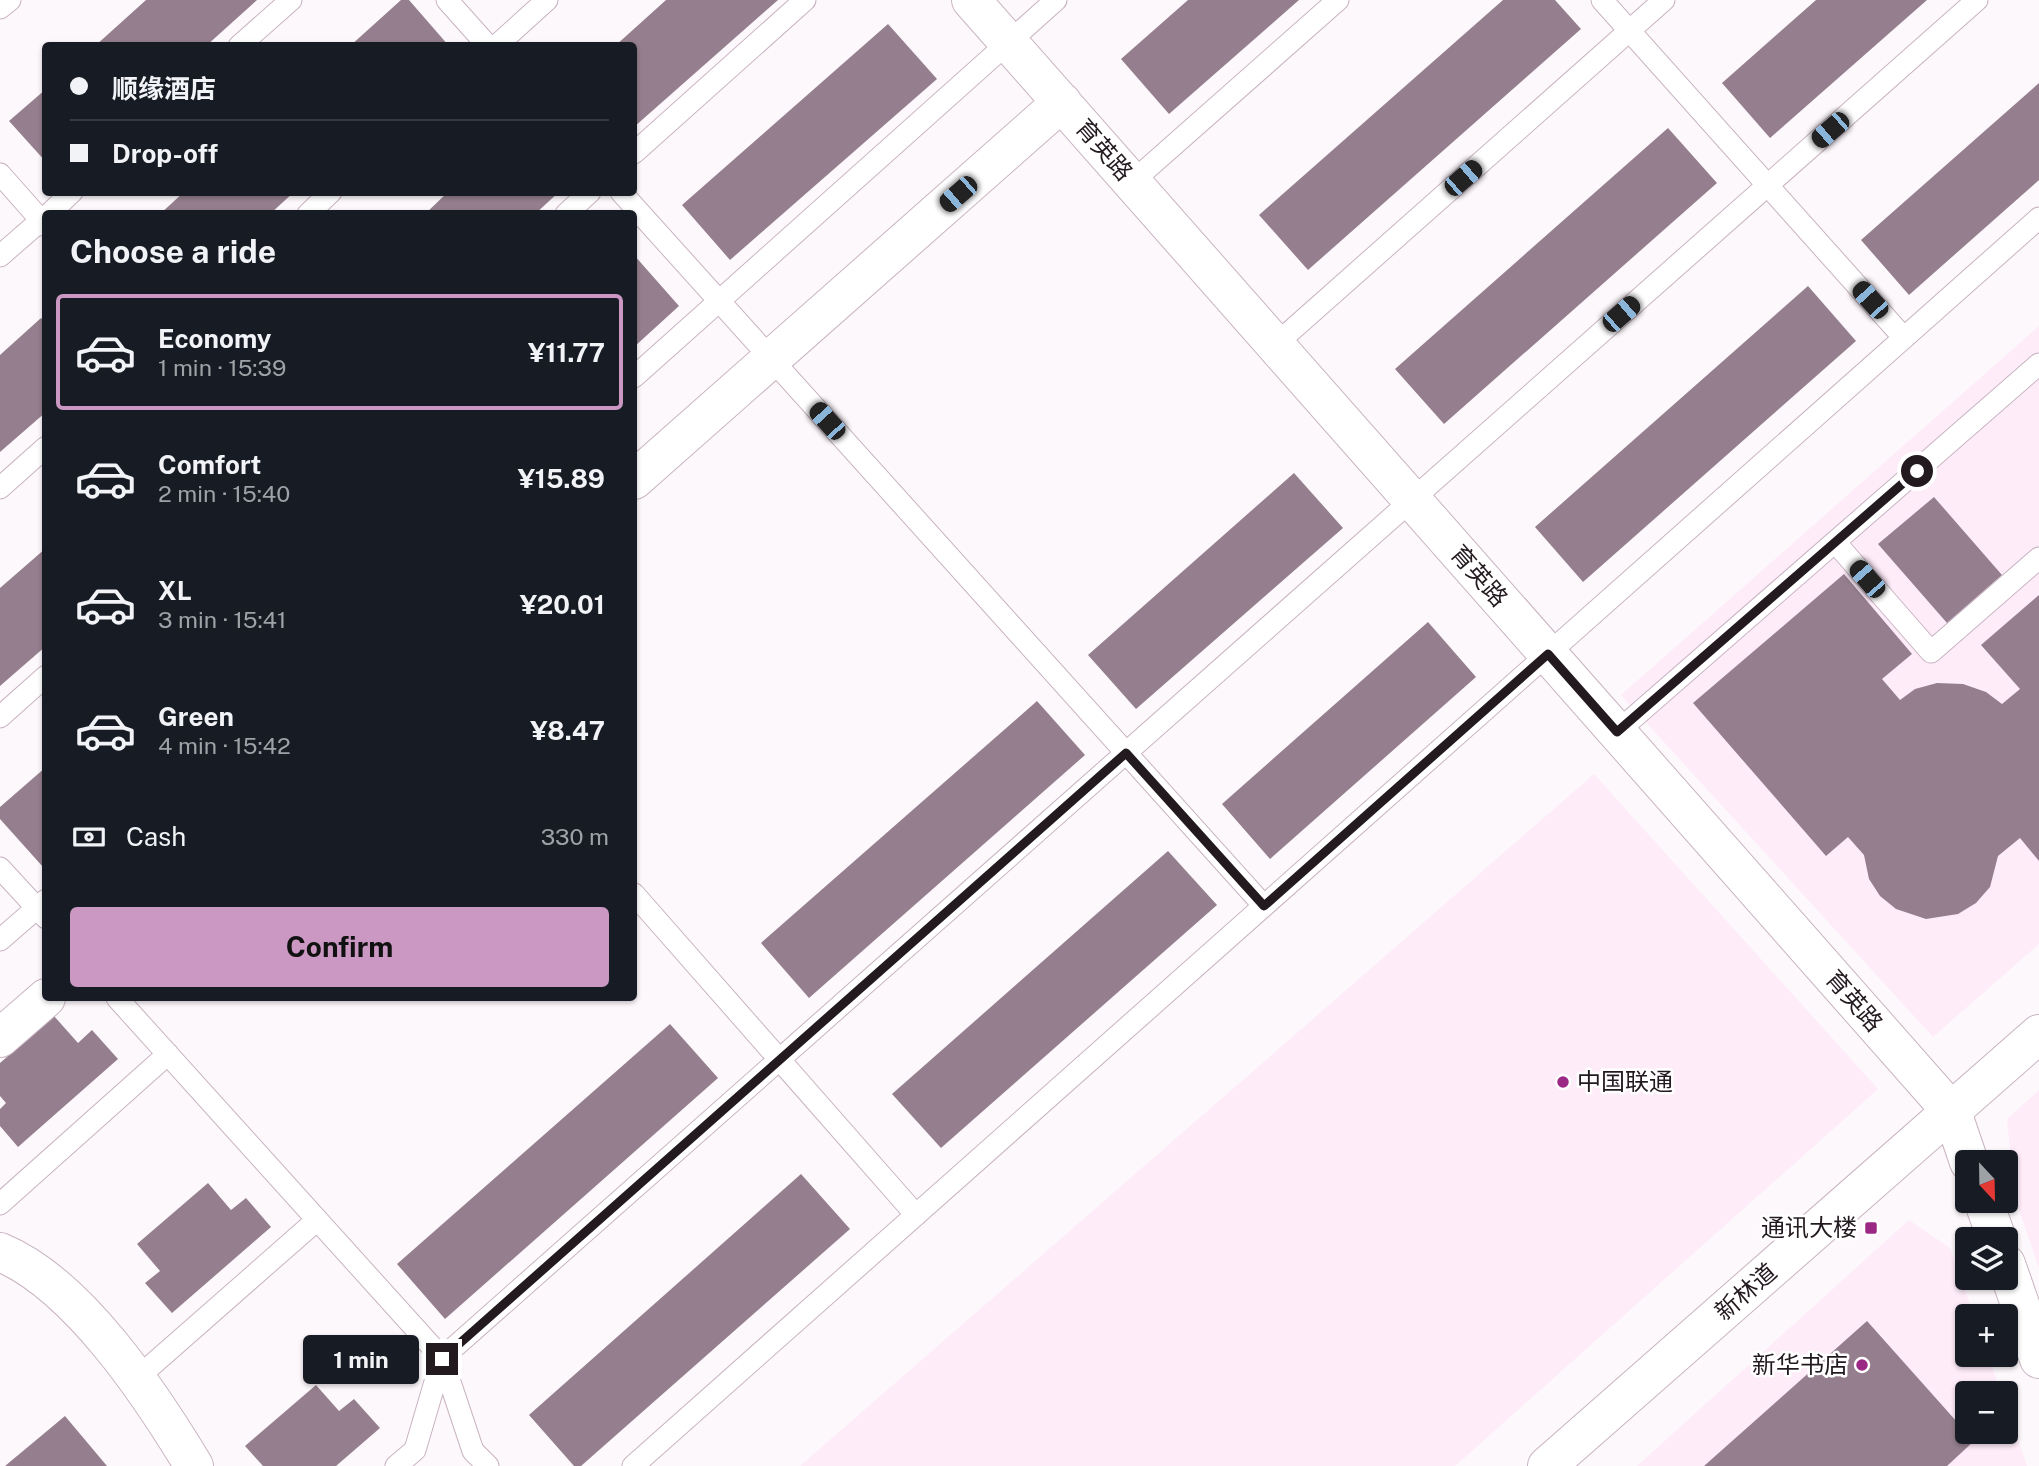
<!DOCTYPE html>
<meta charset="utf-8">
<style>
:root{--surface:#171b24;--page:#20242c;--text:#f1f3f6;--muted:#9ea1a6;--line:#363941;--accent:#ca98c3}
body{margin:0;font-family:"Public Sans","Noto Sans SC",sans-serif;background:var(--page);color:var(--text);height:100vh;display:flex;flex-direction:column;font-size:26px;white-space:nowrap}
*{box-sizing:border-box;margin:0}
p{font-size:23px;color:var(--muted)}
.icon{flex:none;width:38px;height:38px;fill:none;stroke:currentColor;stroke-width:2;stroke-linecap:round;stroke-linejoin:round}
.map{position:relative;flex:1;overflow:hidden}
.panel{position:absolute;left:42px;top:210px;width:595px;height:791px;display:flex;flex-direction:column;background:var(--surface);border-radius:7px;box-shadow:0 2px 5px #0004}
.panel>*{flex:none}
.banner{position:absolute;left:42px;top:42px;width:595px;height:154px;border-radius:7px;box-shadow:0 2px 5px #0004;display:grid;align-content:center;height:154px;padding:0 28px;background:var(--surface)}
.needle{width:46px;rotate:158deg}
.tools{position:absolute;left:1955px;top:1150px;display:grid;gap:14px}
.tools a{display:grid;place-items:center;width:63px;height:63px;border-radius:7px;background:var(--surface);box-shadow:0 2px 5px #0004;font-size:35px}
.end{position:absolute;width:32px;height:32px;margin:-16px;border:9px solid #231a20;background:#fff;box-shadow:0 0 0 4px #fff}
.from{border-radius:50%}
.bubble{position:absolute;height:49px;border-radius:7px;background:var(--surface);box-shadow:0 2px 5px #0004;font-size:23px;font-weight:700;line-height:49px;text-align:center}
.car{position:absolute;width:21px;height:42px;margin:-21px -10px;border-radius:9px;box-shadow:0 0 5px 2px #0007;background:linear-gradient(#222 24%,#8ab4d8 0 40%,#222 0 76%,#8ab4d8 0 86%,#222 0)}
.banner b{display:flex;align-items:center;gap:24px;height:66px;font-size:26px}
.banner b+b{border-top:2px solid var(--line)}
.banner i{width:18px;height:18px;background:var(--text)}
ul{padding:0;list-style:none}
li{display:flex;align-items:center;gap:21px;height:116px;margin:0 14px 10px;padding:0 14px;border:4px solid transparent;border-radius:7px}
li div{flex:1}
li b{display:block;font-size:26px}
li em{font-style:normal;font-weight:700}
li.current{border-color:var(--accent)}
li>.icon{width:63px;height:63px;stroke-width:1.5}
h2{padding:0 28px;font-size:32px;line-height:84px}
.pay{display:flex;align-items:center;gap:18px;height:77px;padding:0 28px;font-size:26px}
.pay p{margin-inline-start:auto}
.button{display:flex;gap:14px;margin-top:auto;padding:14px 28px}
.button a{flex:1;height:80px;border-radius:7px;background:var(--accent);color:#111;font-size:28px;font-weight:700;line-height:80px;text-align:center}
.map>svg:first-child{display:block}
.built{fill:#feecf9}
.building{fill:#957f8e}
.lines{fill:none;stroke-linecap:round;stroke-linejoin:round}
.service-casing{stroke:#c9b3c2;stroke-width:23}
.minor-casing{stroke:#c9b3c2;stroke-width:40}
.tertiary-casing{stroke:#c9b3c2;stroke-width:40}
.service{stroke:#fff;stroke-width:21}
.minor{stroke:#fff;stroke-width:38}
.tertiary{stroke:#fff;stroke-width:38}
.route{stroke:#231a20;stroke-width:9}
.poi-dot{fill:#9b2885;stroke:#fff;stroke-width:2.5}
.labels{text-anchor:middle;stroke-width:5;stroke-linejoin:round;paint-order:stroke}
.street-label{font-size:24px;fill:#231a20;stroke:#fff}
.poi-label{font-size:24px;fill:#231a20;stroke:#fff;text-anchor:end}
</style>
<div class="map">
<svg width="2039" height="1466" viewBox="0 0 2039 1466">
<rect width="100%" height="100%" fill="#fdf8fc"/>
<path class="built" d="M 2039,326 L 2039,944 L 1933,1037 L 1621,695 Z
M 1594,774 L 1878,1089 L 1455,1466 L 800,1466 Z
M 2039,1090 L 2039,1268 L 2015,1198 L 2007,1119 Z
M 1909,1220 L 1950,1248 L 1974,1316 L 1967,1316 L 1967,1354 L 1988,1355 L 2001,1393 L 1967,1393 L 1967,1432 L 2006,1432 L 2006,1404 L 2027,1466 L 1637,1466 Z"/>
<path class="building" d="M 146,0 L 257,0 L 206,46 L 95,46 Z
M 401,0 L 409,0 L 449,46 L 350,46 Z
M 666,0 L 778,0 L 634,127 L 634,46 L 615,46 Z
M 1188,0 L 1299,0 L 1169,114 L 1121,59 Z
M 1503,0 L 1555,0 L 1581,29 L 1308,270 L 1259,215 Z
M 1816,0 L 1927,0 L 1770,138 L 1722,83 Z
M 888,24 L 937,79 L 730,260 L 682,205 Z
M 2039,83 L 2039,180 L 1909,295 L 1861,240 Z
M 46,89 L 46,162 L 9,121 Z
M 1668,128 L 1717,183 L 1444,424 L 1395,369 Z
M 184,192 L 294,192 L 270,214 L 160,214 Z
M 448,192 L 559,192 L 535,214 L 425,214 Z
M 634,255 L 679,306 L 634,347 Z
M 1808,286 L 1856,341 L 1583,582 L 1535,527 Z
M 41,318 L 46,323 L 46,412 L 0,452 L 0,355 Z
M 1294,473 L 1343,528 L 1136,709 L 1088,655 Z
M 1934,497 L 2002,575 L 1947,623 L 1878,544 Z
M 46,548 L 46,646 L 0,686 L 0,588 Z
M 1844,574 L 1912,654 L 1882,679 L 1900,700 L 1915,689 L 1937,683 L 1963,684 L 1986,692 L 2002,704 L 2020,689 L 1981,645 L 2039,595 L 2039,861 L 2020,838 L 1998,856 L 1990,887 L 1976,903 L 1958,914 L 1926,919 L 1896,909 L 1880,896 L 1869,879 L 1864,855 L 1848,837 L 1826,856 L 1693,703 Z
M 1428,622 L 1476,677 L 1270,859 L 1222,804 Z
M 1037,701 L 1085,755 L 809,998 L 761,943 Z
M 46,767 L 46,864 L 43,867 L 0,819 L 0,807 Z
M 1168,851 L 1217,905 L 941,1148 L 892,1094 Z
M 54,1016 L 78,1043 L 92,1030 L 118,1059 L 18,1147 L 0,1126 L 0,1109 L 6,1103 L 0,1096 L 0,1063 Z
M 670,1024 L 718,1078 L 445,1319 L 397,1264 Z
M 801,1174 L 850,1229 L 581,1466 L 574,1466 L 529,1415 Z
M 208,1183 L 231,1210 L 246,1198 L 271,1227 L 172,1313 L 145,1283 L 160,1271 L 137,1244 Z
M 1867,1321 L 1974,1441 L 1947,1466 L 1704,1466 Z
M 316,1385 L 339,1411 L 354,1399 L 380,1428 L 336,1466 L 263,1466 L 245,1446 Z
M 65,1416 L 107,1466 L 5,1466 Z"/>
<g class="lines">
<defs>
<path id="service" d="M 447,0 L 488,46
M 1602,0 L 1904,338
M 0,8 L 10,0
M 239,46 L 291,0
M 496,46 L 547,0
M 634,153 L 805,0
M 0,174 L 46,226
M 1132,182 L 1338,0
M 621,192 L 1264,906
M 49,214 L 72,192
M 308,214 L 331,192
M 566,214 L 590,192
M 0,256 L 46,216
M 1275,345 L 1664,0
M 634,377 L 1056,0
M 0,488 L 46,447
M 1835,542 L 1931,652 L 2039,558
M 0,717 L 46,676
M 1617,732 L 2039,364
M 0,868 L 46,918
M 634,894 L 916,1215
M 0,940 L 46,900
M 117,998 L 442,1358 L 473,1451 L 488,1466
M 0,1204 L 168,1054
M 136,1379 L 317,1220
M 396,1466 L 415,1450 L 442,1358 L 1977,0
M 633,1466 L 2039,218"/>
<path id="minor" d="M 971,0 L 1952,1112
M 634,480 L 1062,102
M 0,1038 L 46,998
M 0,1252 C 78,1284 151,1395 194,1466"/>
<path id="tertiary" d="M 1952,1112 L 1969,1162
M 1983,1200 L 1997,1239
M 2006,1264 L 2039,1359
M 1547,1466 L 2039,1034"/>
</defs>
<use href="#service" class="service-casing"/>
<use href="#minor" class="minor-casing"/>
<use href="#tertiary" class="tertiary-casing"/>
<use href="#service" class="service"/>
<use href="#minor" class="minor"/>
<use href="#tertiary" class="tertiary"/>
</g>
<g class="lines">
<path class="route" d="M 442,1359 L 1126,753 L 1264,906 L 1548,654 L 1617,732 L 1917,471"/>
</g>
<g class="poi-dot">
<circle cx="1563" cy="1082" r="7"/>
<rect x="1864" y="1221" width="14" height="14" rx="3.5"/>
<circle cx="1862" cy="1365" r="7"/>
</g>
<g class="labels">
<g class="street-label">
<text transform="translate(1104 150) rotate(49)" y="8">育英路</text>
<text transform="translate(1479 576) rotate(49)" y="8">育英路</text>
<text transform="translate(1854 1001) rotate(49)" y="8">育英路</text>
<text transform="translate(1746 1292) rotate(-41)" y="8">新林道</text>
</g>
<g class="poi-label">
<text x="1577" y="1090" text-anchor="start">中国联通</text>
<text x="1857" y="1236">通讯大楼</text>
<text x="1848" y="1373">新华书店</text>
</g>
</g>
</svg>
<div class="tools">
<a><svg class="needle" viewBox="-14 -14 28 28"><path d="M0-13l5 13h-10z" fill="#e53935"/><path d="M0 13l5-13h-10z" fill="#9ea1a6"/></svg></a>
<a><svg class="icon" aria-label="layers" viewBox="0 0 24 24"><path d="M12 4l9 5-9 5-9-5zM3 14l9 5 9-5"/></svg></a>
<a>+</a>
<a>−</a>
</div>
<i class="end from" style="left:1917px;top:471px"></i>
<i class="end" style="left:442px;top:1359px"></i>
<div class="bubble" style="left:303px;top:1335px;width:116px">1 min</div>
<i class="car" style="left:1830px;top:130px;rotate:229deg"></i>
<i class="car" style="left:1463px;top:178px;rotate:49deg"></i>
<i class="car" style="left:958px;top:194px;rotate:229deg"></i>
<i class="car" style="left:1870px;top:300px;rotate:318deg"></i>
<i class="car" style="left:1621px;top:314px;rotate:49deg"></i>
<i class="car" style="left:827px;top:421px;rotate:318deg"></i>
<i class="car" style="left:1867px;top:579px;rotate:319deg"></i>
<div class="banner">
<b><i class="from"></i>顺缘酒店</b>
<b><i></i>Drop-off</b>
</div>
<section class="panel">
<h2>Choose a ride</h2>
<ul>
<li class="current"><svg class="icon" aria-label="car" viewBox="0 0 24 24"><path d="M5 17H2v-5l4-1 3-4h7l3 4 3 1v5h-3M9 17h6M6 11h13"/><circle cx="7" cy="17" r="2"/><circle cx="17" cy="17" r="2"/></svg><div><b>Economy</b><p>1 min · 15:39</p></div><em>¥11.77</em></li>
<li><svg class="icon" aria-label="car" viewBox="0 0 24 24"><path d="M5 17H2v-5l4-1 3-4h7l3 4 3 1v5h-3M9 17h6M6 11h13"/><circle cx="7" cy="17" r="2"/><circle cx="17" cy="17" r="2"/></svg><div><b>Comfort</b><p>2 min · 15:40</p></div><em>¥15.89</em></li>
<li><svg class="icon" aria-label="car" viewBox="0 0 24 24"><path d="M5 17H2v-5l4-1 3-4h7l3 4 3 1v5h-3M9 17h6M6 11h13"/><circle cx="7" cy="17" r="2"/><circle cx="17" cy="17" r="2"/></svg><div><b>XL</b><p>3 min · 15:41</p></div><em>¥20.01</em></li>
<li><svg class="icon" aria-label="car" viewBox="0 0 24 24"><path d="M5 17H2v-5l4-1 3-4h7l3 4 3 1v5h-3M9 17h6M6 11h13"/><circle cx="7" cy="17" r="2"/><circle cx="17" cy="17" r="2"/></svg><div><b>Green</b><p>4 min · 15:42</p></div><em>¥8.47</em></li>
</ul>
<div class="pay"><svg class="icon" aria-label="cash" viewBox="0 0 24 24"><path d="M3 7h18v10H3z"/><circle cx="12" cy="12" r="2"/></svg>Cash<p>330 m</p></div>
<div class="button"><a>Confirm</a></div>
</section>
</div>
